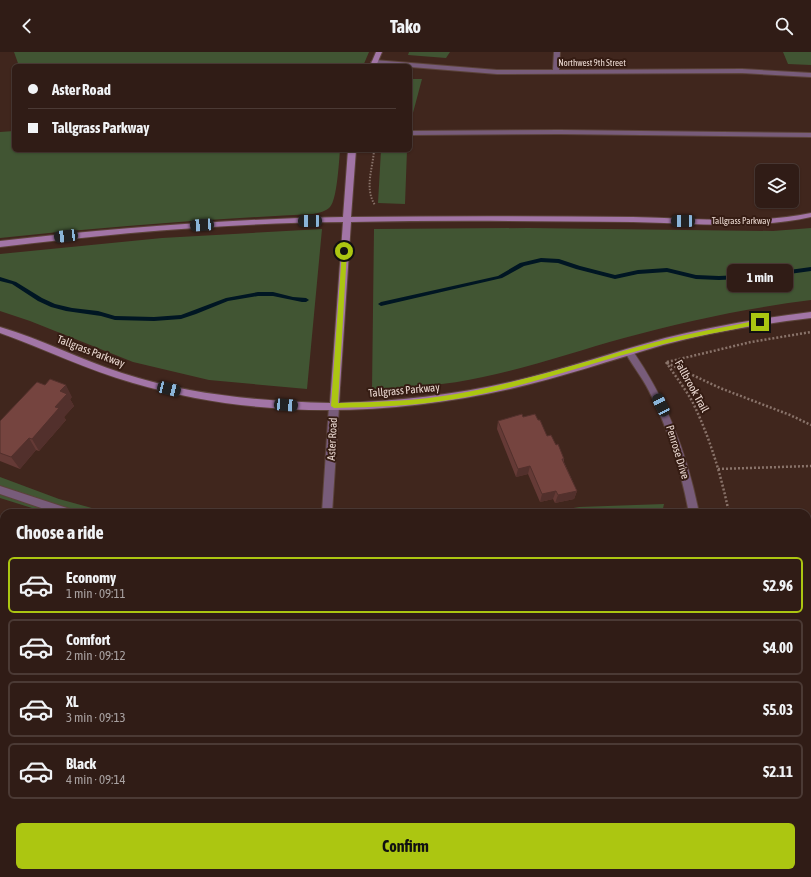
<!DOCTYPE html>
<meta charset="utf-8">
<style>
:root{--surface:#301c16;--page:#3c2923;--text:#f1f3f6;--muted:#a8a1a1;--line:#4b3a35;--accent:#acc611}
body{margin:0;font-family:"Asap Condensed",sans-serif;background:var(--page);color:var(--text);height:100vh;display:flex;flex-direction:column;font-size:15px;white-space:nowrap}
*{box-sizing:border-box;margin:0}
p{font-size:13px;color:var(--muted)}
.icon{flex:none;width:22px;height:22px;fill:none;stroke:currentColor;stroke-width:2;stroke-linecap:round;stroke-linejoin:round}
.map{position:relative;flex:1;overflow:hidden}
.panel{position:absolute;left:0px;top:457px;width:811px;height:368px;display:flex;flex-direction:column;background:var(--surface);border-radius:12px 12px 0 0;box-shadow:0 1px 3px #0004,0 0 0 1px var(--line)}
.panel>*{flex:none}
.banner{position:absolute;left:12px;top:12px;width:400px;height:88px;border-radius:6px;box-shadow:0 1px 3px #0004,0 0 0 1px var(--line);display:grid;align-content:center;height:88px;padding:0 16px;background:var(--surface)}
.buttons{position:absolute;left:755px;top:112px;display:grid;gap:8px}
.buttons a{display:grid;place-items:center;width:44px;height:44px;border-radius:6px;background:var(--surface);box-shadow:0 1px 3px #0004,0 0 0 1px var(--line);font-size:20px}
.end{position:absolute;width:18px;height:18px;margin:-9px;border:5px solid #acc611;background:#111;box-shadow:0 0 0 2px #111}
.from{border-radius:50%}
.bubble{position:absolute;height:28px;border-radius:6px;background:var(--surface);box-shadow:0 1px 3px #0004,0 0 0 1px var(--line);font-size:13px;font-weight:700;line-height:28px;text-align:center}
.car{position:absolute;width:12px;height:24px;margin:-12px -6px;border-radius:5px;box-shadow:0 0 3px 1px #0007;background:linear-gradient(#222 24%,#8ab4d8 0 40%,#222 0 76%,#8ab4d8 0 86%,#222 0)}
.banner b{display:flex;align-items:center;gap:14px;height:38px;font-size:15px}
.banner b+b{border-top:1px solid var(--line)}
.banner i{width:10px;height:10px;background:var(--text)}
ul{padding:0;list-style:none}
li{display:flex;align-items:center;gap:12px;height:56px;margin:0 8px 6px;padding:0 8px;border:2px solid var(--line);border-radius:6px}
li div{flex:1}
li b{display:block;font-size:15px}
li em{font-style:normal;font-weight:700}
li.current{border-color:var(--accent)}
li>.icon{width:36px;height:36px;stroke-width:1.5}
h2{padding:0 16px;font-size:18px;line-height:48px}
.cta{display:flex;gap:8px;margin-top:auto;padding:8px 16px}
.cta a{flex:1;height:46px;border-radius:6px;background:var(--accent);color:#111;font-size:16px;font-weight:700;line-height:46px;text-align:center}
header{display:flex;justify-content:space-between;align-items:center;height:52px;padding:0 16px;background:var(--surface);font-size:18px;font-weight:700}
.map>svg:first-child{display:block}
.green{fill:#415533}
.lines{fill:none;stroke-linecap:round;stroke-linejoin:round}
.stream{fill:#001623;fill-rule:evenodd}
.lane-casing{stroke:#5b433a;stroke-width:2}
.street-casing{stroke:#5b433a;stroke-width:2}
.secondary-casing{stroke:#5b433a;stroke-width:2}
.path-far2{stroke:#89736a;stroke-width:2;stroke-dasharray:1.5 1.5;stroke-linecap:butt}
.path-far1{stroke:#89736a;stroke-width:2.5;stroke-dasharray:2 2;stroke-linecap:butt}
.path{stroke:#89736a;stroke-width:3;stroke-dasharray:2.5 2.5;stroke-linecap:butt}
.lane{fill:#785c7a;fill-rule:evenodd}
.street{fill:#785c7a;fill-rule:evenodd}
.secondary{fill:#a275a6;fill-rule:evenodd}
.wall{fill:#653a36}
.shaded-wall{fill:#52302c}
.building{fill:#75443f;stroke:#52302c}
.route{fill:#acc611}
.labels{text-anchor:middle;stroke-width:4;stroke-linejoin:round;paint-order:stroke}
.far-street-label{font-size:9px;fill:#ebd9d2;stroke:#351c13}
.street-label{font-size:11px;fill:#ebd9d2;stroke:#351c13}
</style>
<header><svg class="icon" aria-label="back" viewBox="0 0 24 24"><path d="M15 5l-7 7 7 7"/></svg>Tako<svg class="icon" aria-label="search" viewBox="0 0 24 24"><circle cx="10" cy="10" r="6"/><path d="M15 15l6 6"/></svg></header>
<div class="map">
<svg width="811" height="825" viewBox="0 0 811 825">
<rect width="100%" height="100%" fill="#40261d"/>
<path class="green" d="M 14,0 L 369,0 L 363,14 L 19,14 Z
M 409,0 L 450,0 L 446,6 L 408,3 Z
M 783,0 L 811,0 L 811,13 L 788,12 Z
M 410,27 L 422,27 L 410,72 Z
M 14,79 L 14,98 L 340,98 C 339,109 337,148 330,155 C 326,159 319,161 313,162 C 208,167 104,175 0,186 L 0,80 Z
M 381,98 L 407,98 L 405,152 L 378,151 Z
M 528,176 L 773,179 L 811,176 L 811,248 C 748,256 685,269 624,286 C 577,299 531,315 483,325 C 447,333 409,336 372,338 L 374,177 Z
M 322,177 L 307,337 L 209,328 L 133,310 L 30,269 L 0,259 L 0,202 L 162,186 Z
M 0,425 L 59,447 L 110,461 L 48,461 L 0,446 Z
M 664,452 L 662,461 L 545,461 L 579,455 Z
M 9,821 L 89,821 L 87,825 L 7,825 Z"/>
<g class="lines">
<path class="stream" d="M 541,206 L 559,207 L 580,214 L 615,223 L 638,218 L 667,216 L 696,223 L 719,224 L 760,222 L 811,215 L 811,219 L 760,226 L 719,228 L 696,227 L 667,220 L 638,222 L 615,227 L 576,217 L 558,211 L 541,210 L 524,214 L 502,226 L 381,254 L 378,252 L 381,250 L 498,224 L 520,211 Z
M 0,225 L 16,230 L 42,246 L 55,252 L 72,256 L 98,259 L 115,264 L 154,265 L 181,263 L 226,246 L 258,240 L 273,240 L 293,245 L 306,246 L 309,248 L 306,250 L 302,250 L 273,244 L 258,244 L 228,249 L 196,262 L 181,267 L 154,269 L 115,268 L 101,264 L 66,259 L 51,255 L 38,249 L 12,232 L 0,229 Z"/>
<defs>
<path id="lane" d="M 560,78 L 811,81 L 811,85 L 560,82 L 410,83 L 410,79 Z
M 0,434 L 73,458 L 74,461 L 56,461 L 0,442 Z
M 694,456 L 698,457 L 699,461 L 671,461 L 672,458 Z
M 489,821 L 503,821 L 503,825 L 489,825 Z"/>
<path id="street" d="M 554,0 L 560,0 L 559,18 L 742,17 L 811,21 L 811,25 L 742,21 L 497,22 L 374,12 L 371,10 L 374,8 L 497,18 L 553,18 Z
M 629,297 L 632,298 C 667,348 687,401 699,461 L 689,461 C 681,419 669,378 649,339 C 642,325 632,313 625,300 Z
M 334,350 L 339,354 L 332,461 L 322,461 L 329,354 Z
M 0,623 L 4,624 L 4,636 L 0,635 Z
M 223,821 L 237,821 L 236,825 L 222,825 Z
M 742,821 L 756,821 L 757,825 L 743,825 Z"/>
<path id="secondary" d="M 376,0 L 382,0 L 376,14 L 370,14 Z
M 348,98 L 356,98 L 351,165 C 445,164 539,164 633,165 C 692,166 753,173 811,161 L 811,165 C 753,178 691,171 633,170 C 539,169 445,168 351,170 L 339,351 C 397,349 454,343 510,330 C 563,318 613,300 665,286 C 713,274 762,266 811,260 L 811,266 C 761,272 711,280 663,293 C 612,308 562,325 510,337 C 387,365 255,367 133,331 C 87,318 45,297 0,281 L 0,275 C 42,287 81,308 122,321 C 189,343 260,349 330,351 L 343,170 C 228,171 114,181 0,195 L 0,189 C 114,176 228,167 343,165 Z"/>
</defs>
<use href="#lane" class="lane-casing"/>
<use href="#street" class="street-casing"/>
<use href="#secondary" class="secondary-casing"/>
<path class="path-far2" d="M 374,98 C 373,116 364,136 375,153"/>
<path class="path-far1" d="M 666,310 C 675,324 685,336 693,351 C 710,386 721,423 729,461
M 667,310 L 751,290 L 811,280
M 667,311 L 720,336 L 790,363 L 811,373
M 718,417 L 811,414"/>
<path class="path" d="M 807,488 L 811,485
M 796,821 L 798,825"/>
<use href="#lane" class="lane"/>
<use href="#street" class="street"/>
<use href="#secondary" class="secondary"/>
</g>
<path class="wall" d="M 72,345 L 70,347 L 74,354 L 64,365 L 66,368 L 39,399 L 36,398 L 20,417 L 0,409 L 0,369 Z
M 523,365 L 538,368 L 547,384 L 556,393 L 564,407 L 564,410 L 577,439 L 574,447 L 555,451 L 553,447 L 540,450 L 528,422 L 516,425 L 497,377 L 498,369 Z
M 4,534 L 4,584 L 0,583 L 0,541 Z"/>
<path class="shaded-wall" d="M 66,333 L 72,345 L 70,347 L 74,354 L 64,365 L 66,368 L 39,399 L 32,387 L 55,355 L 60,339 Z
M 29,386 L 36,398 L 20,417 L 11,405 Z
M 530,414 L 528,422 L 516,425 L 518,417 Z
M 556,439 L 553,447 L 540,450 L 542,442 Z
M 577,439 L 574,447 L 555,451 L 558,443 Z
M 4,510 L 4,527 L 0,534 L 0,516 Z
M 130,821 L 137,821 L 135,825 L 128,825 Z"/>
<path class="building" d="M 50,327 L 66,333 L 60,339 L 67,342 L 55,355 L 59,356 L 32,387 L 29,386 L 11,405 L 0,401 L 0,369 L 37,330 L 45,333 Z
M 522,362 L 523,365 L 535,362 L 538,368 L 540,368 L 547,384 L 551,383 L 556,393 L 558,392 L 564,407 L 562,407 L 577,439 L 558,443 L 556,439 L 542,442 L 530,414 L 518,417 L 498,369 Z
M 0,465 L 4,466 L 4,510 L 0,516 Z
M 4,534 L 4,579 L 0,578 L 0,541 Z
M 85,821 L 130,821 L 128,825 L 84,825 Z
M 313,821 L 347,821 L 358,825 L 311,825 Z"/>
<path class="route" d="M 344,198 L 347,199 L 338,351 C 377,350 417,349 456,342 C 524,330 589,308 656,290 C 690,281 725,275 760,268 L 762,270 L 760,272 C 725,279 690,285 656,294 C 589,311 524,336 455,347 C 415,354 375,355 334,356 L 331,354 L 342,199 Z"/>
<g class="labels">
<g class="far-street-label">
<text x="592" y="14">Northwest 9th Street</text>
<text x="741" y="172">Tallgrass Parkway</text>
</g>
<g class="street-label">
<text transform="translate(91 299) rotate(21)" y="4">Tallgrass Parkway</text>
<text transform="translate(692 334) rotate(61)" y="4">Fallbrook Trail</text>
<text transform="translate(404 338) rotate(-5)" y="4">Tallgrass Parkway</text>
<text transform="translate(332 387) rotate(-87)" y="4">Aster Road</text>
<text transform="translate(678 400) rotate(73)" y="4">Penrose Drive</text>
</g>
</g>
</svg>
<div class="buttons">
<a><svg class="icon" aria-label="layers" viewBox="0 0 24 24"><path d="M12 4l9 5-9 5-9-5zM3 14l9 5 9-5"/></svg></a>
</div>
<i class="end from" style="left:344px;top:199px"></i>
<i class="end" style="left:760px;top:270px"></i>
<div class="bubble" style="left:727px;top:212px;width:66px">1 min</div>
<i class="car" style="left:310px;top:169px;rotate:270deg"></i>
<i class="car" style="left:683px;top:169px;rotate:270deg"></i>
<i class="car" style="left:202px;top:173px;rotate:266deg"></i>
<i class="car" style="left:66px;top:184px;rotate:263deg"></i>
<i class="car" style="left:169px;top:337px;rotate:104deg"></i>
<i class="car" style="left:286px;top:353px;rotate:94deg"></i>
<i class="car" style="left:661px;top:353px;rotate:334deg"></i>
<div class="banner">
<b><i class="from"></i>Aster Road</b>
<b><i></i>Tallgrass Parkway</b>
</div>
<section class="panel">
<h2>Choose a ride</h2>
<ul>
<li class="current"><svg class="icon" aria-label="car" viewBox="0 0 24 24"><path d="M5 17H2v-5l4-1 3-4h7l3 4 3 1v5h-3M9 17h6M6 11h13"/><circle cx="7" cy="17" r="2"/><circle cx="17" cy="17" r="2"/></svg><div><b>Economy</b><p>1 min · 09:11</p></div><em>$2.96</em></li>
<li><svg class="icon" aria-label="car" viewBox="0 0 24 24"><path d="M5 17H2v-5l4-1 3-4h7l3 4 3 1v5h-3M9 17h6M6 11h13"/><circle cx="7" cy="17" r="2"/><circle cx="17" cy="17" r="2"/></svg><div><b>Comfort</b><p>2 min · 09:12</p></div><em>$4.00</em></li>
<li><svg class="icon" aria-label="car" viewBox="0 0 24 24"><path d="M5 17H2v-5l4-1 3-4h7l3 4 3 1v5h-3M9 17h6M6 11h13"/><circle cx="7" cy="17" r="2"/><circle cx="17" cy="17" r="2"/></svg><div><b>XL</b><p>3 min · 09:13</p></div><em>$5.03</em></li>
<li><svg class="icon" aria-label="car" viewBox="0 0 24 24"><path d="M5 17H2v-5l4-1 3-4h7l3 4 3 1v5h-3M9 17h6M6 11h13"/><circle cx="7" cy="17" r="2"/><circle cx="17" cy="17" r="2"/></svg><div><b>Black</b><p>4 min · 09:14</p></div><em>$2.11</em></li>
</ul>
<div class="cta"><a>Confirm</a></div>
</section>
</div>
